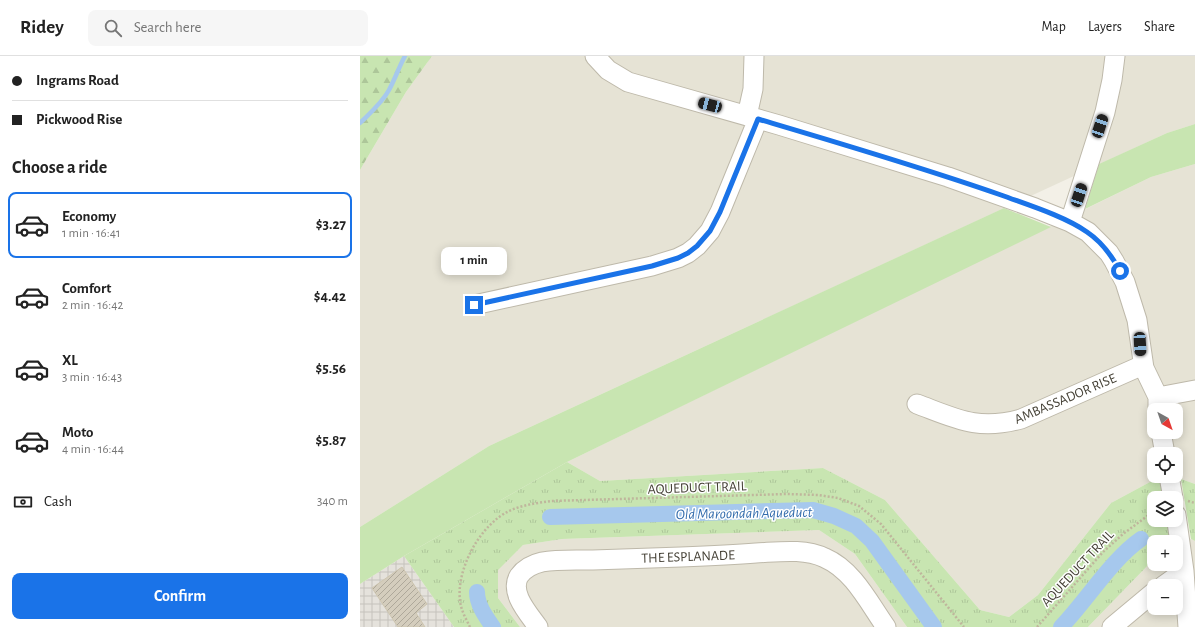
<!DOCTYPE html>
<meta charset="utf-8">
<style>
:root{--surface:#fff;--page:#f6f6f6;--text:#222;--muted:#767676;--line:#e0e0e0;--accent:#1a73e8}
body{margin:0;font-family:"Alegreya Sans",sans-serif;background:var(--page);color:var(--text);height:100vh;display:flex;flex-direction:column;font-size:15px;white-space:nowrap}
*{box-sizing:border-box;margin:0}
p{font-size:13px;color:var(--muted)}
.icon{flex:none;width:22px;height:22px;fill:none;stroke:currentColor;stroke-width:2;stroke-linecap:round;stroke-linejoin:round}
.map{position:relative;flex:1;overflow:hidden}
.drawer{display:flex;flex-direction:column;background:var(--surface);width:360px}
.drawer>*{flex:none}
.hud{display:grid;align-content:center;height:88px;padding:0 12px;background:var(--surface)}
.needle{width:26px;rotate:140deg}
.fabs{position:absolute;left:787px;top:347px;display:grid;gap:8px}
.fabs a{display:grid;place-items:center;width:36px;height:36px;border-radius:8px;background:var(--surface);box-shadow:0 2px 10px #0003;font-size:20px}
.end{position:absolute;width:18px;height:18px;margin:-9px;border:5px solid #1a73e8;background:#fff;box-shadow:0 0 0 2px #fff}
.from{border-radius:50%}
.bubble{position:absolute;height:28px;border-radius:8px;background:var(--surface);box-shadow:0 2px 10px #0003;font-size:13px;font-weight:600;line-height:28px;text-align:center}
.car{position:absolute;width:12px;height:24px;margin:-12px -6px;border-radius:5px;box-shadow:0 0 3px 1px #0007;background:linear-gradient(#222 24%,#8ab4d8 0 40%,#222 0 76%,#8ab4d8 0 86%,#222 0)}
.hud b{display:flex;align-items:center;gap:14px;height:38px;font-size:15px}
.hud b+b{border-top:1px solid var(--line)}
.hud i{width:10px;height:10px;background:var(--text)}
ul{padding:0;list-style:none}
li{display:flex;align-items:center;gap:12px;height:66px;margin:0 8px 6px;padding:0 4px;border:2px solid transparent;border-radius:8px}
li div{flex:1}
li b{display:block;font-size:15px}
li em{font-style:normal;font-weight:600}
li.current{border-color:var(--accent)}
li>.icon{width:36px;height:36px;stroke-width:1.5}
h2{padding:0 12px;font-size:18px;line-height:48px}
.pay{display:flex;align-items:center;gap:10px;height:44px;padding:0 12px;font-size:15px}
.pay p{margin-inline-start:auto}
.primary-button{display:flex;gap:8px;margin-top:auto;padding:8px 12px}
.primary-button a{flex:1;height:46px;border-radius:8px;background:var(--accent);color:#fff;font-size:16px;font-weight:600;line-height:46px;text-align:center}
header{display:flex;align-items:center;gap:24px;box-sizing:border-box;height:56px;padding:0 20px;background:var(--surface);border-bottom:1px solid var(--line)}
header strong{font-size:19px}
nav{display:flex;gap:22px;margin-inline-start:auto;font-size:14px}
.search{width:280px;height:36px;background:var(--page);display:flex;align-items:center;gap:10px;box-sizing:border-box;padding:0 14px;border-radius:8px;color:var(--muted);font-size:15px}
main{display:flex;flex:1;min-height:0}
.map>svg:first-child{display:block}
.residential{fill:#e6e3d5;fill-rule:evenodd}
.industrial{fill:url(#industrial-grid)}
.green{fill:#c8e5b1}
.forest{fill:url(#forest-firs)}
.park{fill:url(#park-tufts)}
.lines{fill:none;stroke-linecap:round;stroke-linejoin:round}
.stream{stroke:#a6c8ed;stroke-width:4.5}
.canal{stroke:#a6c8ed;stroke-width:16}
.building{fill:url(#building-hatch);stroke:#cec6b0}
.minor-casing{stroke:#beb9aa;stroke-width:21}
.path{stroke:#bfb69c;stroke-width:2.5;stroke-dasharray:2 2;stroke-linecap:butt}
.minor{stroke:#fff;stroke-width:19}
.route{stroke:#1a73e8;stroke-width:5}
.labels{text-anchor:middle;stroke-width:3;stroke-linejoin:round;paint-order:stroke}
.street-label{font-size:14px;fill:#454136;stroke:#fff}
.water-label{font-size:15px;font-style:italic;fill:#346dad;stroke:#fff}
</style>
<header>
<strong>Ridey</strong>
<div class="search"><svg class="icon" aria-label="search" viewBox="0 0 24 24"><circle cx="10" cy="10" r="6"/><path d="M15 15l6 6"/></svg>Search here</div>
<nav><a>Map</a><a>Layers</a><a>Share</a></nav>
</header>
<main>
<section class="drawer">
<div class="hud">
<b><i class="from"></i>Ingrams Road</b>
<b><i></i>Pickwood Rise</b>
</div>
<h2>Choose a ride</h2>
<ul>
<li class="current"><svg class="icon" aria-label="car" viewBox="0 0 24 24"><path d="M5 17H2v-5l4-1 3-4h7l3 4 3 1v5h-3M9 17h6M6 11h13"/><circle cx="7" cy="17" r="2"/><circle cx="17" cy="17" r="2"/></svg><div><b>Economy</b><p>1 min · 16:41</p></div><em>$3.27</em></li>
<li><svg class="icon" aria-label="car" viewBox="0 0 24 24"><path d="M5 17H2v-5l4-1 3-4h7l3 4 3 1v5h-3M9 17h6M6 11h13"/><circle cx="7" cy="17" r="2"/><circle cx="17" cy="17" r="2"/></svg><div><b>Comfort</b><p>2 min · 16:42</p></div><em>$4.42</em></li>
<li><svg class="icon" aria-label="car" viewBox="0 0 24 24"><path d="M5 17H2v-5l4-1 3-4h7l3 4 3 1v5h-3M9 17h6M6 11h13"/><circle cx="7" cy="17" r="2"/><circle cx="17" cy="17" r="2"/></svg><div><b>XL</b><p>3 min · 16:43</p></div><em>$5.56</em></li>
<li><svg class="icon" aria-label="car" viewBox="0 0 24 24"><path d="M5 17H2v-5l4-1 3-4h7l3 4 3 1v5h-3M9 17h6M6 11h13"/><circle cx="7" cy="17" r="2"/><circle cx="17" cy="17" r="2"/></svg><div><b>Moto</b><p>4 min · 16:44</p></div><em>$5.87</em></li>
</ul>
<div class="pay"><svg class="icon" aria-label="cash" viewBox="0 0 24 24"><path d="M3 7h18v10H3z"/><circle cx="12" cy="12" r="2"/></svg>Cash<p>340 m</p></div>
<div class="primary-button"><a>Confirm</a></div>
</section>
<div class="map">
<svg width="835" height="571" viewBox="0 0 835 571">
<defs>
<pattern id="industrial-grid" width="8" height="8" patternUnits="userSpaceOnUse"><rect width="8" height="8" fill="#e5e2dc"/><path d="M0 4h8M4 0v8" fill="none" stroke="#c6c3bd"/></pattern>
<pattern id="forest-firs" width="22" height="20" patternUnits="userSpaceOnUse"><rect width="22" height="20" fill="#c8e5b1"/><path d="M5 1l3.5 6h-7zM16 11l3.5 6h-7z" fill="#adc699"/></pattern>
<pattern id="park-tufts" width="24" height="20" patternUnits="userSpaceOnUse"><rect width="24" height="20" fill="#c8e5b1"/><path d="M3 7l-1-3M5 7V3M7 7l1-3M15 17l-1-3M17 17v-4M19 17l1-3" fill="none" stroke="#adc699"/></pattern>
<pattern id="building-hatch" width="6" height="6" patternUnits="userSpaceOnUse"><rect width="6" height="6" fill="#d4cdbd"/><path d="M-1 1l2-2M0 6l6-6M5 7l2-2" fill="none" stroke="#aea89a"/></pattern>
</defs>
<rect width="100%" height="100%" fill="#f3f0e7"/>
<path class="residential" d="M 72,0 L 835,0 L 835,68 L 807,77 L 129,390 L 0,471 L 0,114 L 46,36 Z
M 835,108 L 835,428 L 821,423 L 790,426 L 751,447 L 678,539 L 649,561 L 620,554 L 525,444 L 463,412 L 240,425 L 207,406 L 791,121 ZM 794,354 L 816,354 L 816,376 L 794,376 ZM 794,398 L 816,398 L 816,420 L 794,420 Z
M 459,474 L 495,498 L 547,571 L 160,571 L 138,542 L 138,513 L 163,489 L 202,483 Z
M 831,483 L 835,485 L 835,571 L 728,571 L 794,503 L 794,508 L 816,508 L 816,487 ZM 794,530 L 816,530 L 816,552 L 794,552 Z"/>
<path class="industrial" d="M 44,500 L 94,571 L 0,571 L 0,528 Z"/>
<path class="green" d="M 835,68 L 835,108 L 791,121 L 725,153 L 739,108 L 807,77 Z
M 644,152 L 691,171 L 207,406 L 44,500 L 0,528 L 0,471 L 129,390 Z"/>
<path class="forest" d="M 0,0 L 72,0 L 46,36 L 0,114 Z"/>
<path class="park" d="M 207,406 L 240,425 L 463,412 L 525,444 L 620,554 L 649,561 L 678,539 L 751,447 L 790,426 L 801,425 L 804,442 L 794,442 L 794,464 L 809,464 L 813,486 L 794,486 L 794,503 L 728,571 L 547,571 L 495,498 L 459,474 L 202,483 L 163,489 L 138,514 L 138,542 L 160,571 L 94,571 L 44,500 Z
M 821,423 L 835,428 L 835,485 L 831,483 Z"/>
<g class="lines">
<path class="stream" d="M 0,67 C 10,57 22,47 29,34 C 35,23 39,11 45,0"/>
<path class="canal" d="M 190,461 L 453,454 L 474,460 L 496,470 L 512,485 L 574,571
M 117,536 C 117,549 126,561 133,571
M 701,571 C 727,544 751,504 781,483"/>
</g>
<path class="building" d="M 42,511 L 67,548 L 56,557 L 65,571 L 38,571 L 12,532 Z"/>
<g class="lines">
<defs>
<path id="minor" d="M 235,0 L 248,14 L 268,26 L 419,69 L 588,121 L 675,152 L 710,166 L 728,176 L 749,197 L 754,205 L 765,226 L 777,264 L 784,312 L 798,341 L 798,354
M 387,60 L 393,33 L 394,0
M 710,166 L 745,56 L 752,24 L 755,0
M 114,249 L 292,210 L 318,202 L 328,197 L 337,190 L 350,175 L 360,156 L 398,63
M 798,341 L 835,334
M 557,348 C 597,363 618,375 661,363 L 783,309
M 801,376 L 805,398
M 809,420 L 813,442
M 816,459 L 824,515 L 828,571
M 803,530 L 824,515
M 178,571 C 169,558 149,537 159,520 C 164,513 173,508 182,506 C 198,503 216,504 233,504 C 262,503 291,502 321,501 C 346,500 371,499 396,497 C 418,496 444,492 465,502 C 493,514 509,547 526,571
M 752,571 L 794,536"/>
</defs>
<use href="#minor" class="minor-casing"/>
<path class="path" d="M 828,445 L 835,447
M 110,571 C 106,563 101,554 100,545 C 96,513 120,469 149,455 C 162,449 177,447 191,445 L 427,438 L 458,439 L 478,442 L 499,450 L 521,468 L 604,571
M 677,571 L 743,496 L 763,478 L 794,455"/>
<use href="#minor" class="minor"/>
</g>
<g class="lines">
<path class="route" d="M 114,249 L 292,210 L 318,202 L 328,197 L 337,190 L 350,175 L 360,156 L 398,63 C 479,87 561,111 641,139 C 668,149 704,160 727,176 C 742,186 752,200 760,215"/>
</g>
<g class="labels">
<g class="street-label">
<text transform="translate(705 342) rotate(-23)" y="5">AMBASSADOR RISE</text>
<text transform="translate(337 431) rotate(-2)" y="5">AQUEDUCT TRAIL</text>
<text transform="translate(328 500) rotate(-2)" y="5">THE ESPLANADE</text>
<text transform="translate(717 512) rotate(-47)" y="5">AQUEDUCT TRAIL</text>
</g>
<g class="water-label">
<text transform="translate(384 457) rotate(-1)" y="5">Old Maroondah Aqueduct</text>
</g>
</g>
</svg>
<div class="fabs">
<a><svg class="needle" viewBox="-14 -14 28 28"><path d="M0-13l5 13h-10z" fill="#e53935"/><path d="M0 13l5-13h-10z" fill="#767676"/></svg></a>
<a><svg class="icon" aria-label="locate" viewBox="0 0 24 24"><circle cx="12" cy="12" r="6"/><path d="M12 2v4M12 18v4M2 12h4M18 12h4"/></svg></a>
<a><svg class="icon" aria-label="layers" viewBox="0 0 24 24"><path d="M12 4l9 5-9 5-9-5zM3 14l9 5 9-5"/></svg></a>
<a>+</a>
<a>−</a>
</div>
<i class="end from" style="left:760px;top:215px"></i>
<i class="end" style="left:114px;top:249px"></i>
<div class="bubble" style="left:81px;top:191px;width:66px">1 min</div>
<i class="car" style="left:350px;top:49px;rotate:285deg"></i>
<i class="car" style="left:740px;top:70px;rotate:18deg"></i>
<i class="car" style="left:719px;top:139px;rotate:18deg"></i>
<i class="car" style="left:780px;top:288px;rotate:177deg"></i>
</div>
</main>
